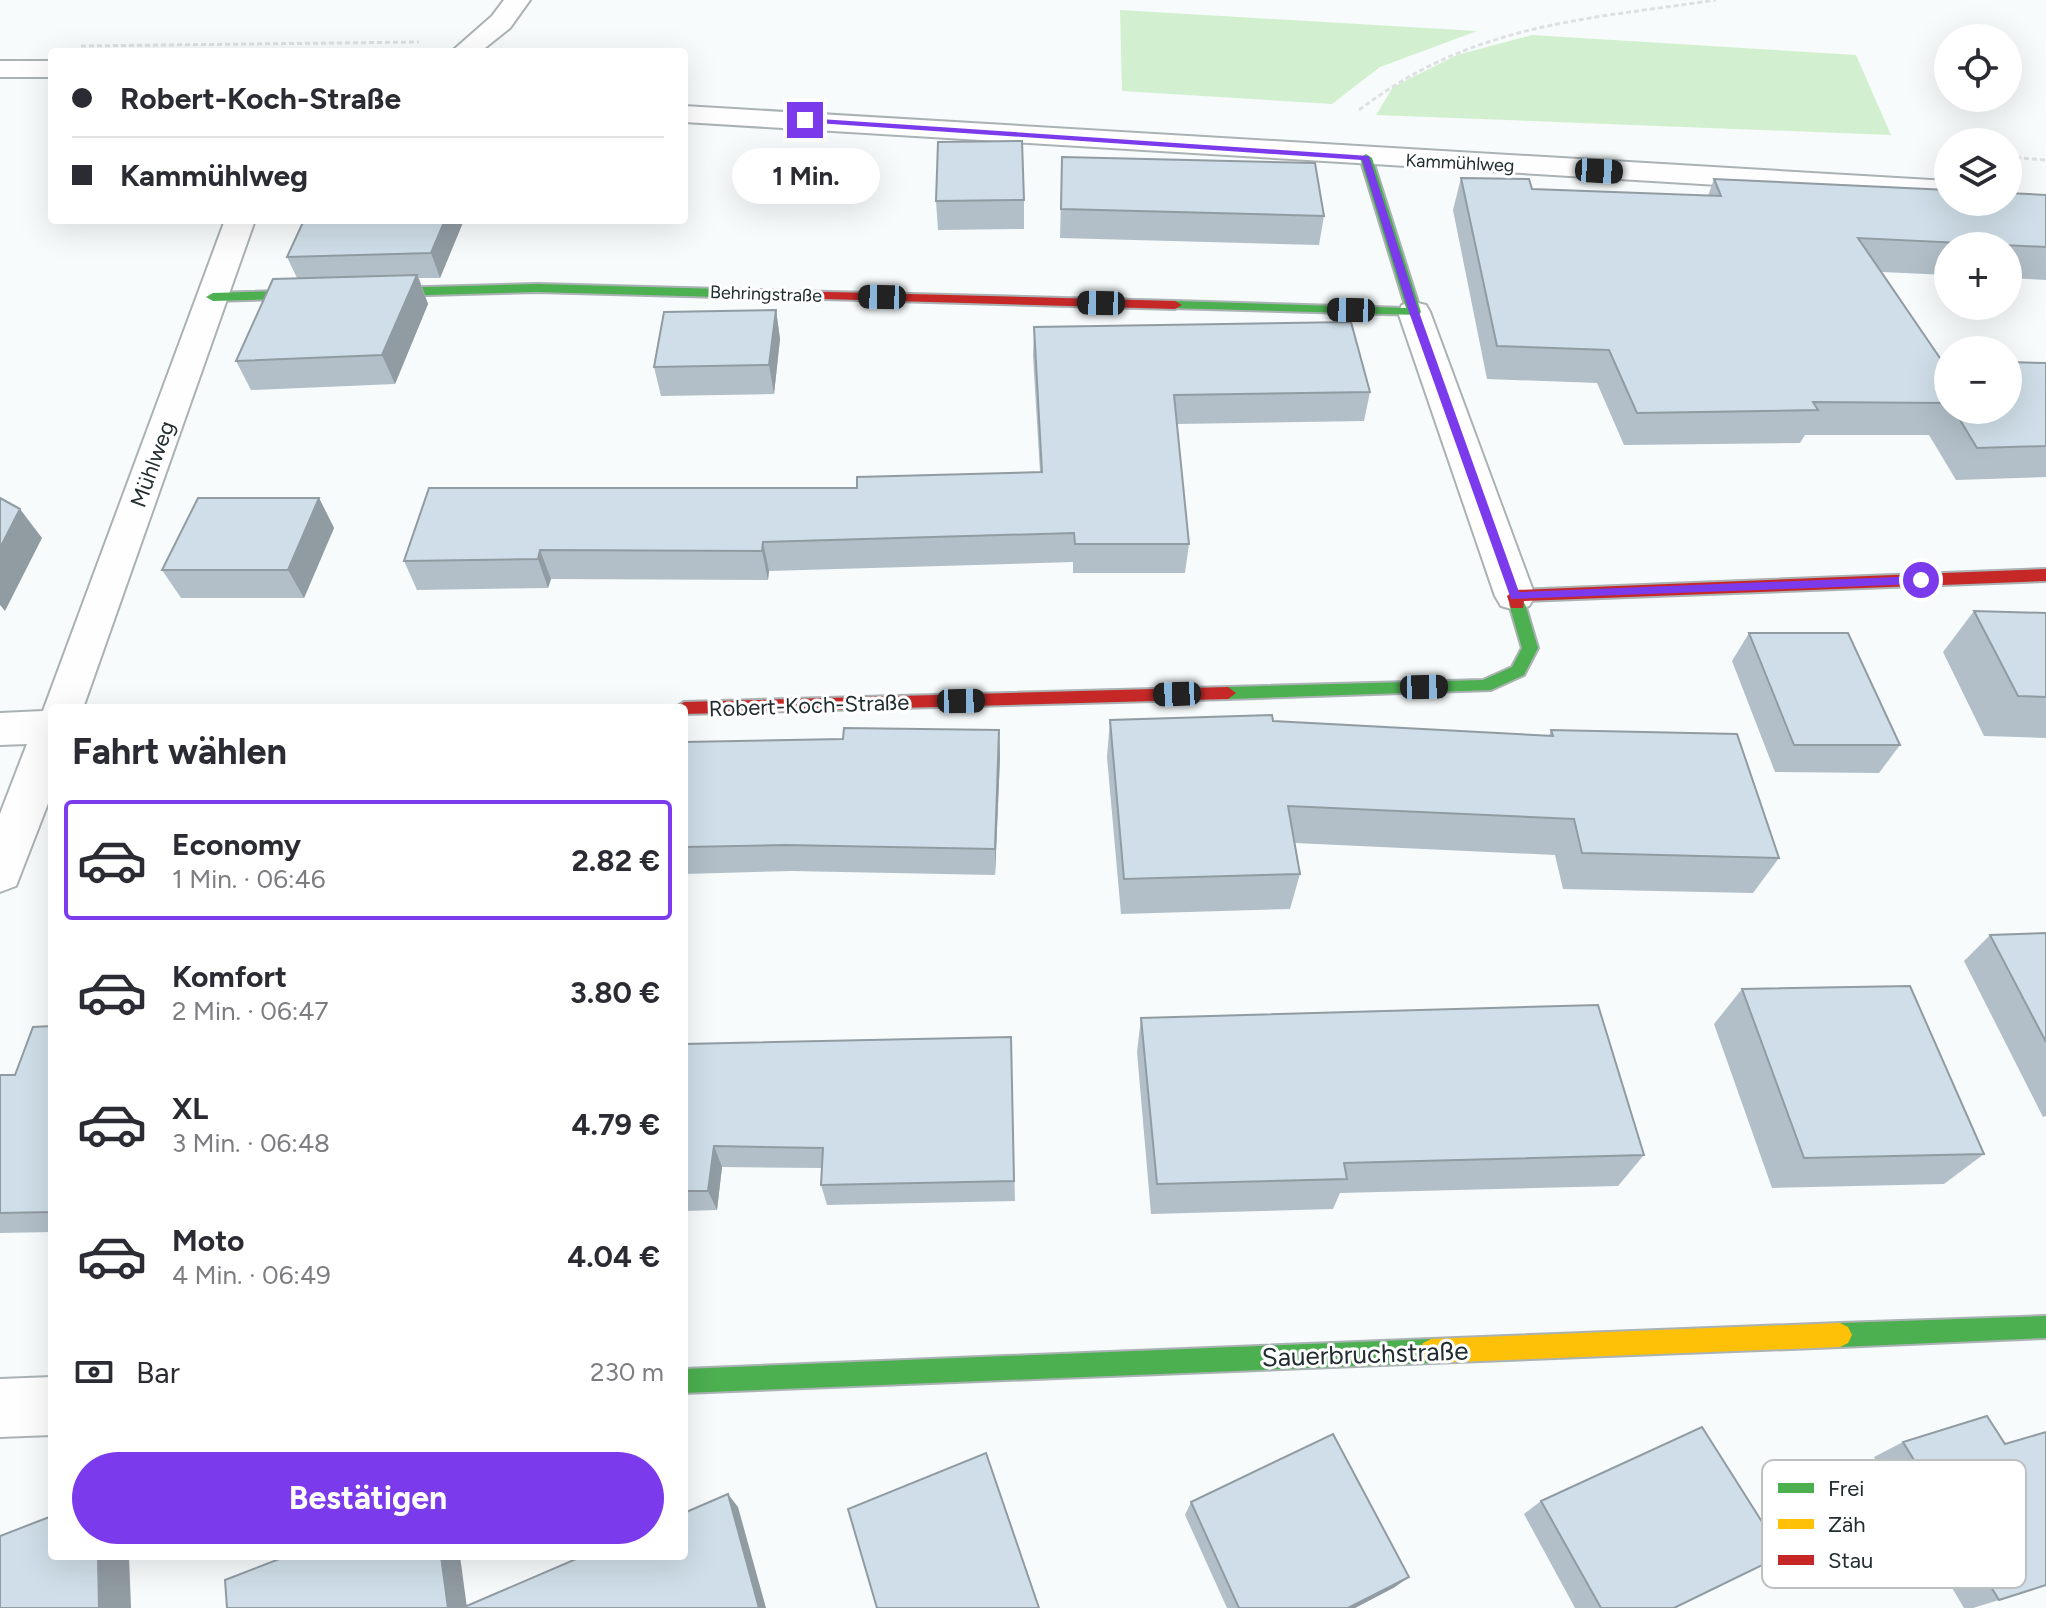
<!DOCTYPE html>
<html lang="de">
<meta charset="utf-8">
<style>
:root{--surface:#fff;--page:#f7f7f7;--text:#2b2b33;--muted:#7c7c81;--line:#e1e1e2;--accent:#7c3aed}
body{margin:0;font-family:Figtree,sans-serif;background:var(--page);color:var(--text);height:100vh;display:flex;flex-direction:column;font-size:30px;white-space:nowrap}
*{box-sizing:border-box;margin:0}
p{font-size:26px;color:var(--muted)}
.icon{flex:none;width:44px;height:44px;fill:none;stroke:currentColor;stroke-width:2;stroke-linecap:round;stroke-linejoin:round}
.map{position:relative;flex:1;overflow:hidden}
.drawer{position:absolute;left:48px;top:704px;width:640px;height:856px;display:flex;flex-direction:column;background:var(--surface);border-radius:8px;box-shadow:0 8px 32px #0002}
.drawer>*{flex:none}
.top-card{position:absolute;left:48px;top:48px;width:640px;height:176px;border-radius:8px;box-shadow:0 8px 32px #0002;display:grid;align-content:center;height:176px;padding:0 24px;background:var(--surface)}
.controls{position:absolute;left:1934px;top:24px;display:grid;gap:16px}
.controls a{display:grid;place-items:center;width:88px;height:88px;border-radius:50%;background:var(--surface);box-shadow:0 8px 32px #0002;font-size:40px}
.end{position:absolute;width:36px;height:36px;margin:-18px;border:10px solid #7c3aed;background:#fff;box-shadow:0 0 0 4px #fff}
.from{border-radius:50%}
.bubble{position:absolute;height:56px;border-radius:28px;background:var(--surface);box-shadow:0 8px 32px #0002;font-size:26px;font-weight:700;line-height:56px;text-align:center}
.car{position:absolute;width:24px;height:48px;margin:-24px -12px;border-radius:10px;box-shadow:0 0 6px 2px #0007;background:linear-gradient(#222 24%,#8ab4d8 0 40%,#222 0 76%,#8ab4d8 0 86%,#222 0)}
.top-card b{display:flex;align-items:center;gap:28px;height:76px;font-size:30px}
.top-card b+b{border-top:2px solid var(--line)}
.top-card i{width:20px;height:20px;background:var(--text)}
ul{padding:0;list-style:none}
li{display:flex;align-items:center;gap:24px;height:120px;margin:0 16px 12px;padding:0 8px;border:4px solid transparent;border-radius:8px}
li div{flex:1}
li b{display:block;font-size:30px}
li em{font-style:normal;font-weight:700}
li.on{border-color:var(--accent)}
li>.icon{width:72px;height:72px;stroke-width:1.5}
h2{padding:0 24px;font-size:36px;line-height:96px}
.pay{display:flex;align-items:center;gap:20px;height:88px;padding:0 24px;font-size:30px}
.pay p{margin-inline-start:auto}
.button{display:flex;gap:16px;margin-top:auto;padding:16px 24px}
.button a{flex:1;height:92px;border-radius:48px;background:var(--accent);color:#fff;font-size:32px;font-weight:700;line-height:92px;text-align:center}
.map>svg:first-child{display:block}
.green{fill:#d2f0cf}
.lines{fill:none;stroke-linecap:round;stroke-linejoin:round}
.street-casing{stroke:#abb2b4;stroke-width:4}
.fast-casing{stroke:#abb2b4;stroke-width:4}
.slow-casing{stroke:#abb2b4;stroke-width:4}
.jam-casing{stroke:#abb2b4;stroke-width:4}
.path{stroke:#dee1e1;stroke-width:3;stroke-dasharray:5 3;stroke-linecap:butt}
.street{fill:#fefefe;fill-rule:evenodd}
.fast{fill:#4caf50;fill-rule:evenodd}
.slow{fill:#ffc107;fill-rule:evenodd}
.jam{fill:#c62828;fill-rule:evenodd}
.wall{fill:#b2bfc8}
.shaded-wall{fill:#919ba2}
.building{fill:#cfdee8;stroke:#919ba2;stroke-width:2}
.route{fill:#7c3aed}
.labels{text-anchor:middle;stroke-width:6;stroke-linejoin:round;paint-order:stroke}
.far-street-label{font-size:18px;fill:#212d2f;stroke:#fff}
.street-label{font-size:22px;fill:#212d2f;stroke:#fff}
.near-street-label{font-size:26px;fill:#212d2f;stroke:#fff}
.key{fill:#fff;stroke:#bcc0c1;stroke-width:2}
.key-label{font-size:22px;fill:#212d2f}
</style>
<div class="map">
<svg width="2046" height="1608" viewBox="0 0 2046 1608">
<rect width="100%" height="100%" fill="#f7fbfb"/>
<path class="green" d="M 1120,10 L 1477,31 L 1380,67 L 1332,104 L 1122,91 Z
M 1532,35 L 1856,55 L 1891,135 L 1376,115 L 1393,87 L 1457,55 Z"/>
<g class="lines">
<defs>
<path id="street" d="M 504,0 L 530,0 L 510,28 L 480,52 L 451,52 L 492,16 Z
M 0,61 L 52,61 L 52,77 L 0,77 Z
M 684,106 L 1948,181 L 1948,199 L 684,122 Z
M 225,220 L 255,220 L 83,708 L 52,708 L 52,793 L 16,886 L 0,892 L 0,814 L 27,744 L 0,745 L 0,713 L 43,711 Z
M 1414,302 L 1426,305 L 1430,312 L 1535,596 L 1529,606 L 1515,610 L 1501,606 L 1495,596 L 1398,312 L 1402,305 Z
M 52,1377 L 52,1435 L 0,1437 L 0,1379 Z"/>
<path id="fast" d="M 1366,154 L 1372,158 L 1421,312 L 1419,315 L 1170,308 L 1170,302 L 1175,301 L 1406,308 L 1360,158 Z
M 538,284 L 757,290 L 764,294 L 757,298 L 538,292 L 213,301 L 206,297 L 213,293 Z
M 1517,598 L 1525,604 L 1538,648 L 1524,675 L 1491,690 L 1228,699 L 1220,693 L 1228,687 L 1483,680 L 1512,667 L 1522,648 L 1509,604 Z
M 2046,1316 L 2046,1338 L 1840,1347 L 1832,1343 L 1828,1335 L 1832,1327 L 1840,1323 Z
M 1431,1339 L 1439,1343 L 1443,1351 L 1439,1359 L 1431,1363 L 684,1393 L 684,1369 Z"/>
<path id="slow" d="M 1840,1323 L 1848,1327 L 1852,1335 L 1848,1343 L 1840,1347 L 1431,1363 L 1423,1359 L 1419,1351 L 1423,1343 L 1431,1339 Z"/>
<path id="jam" d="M 757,290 L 1175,301 L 1182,305 L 1175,309 L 752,297 L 750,294 Z
M 2046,569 L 2046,581 L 1524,601 L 1523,608 L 1511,608 L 1507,596 L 1515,590 Z
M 1228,687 L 1236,693 L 1228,699 L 684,714 L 684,708 L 675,708 L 684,702 Z"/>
</defs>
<use href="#street" class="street-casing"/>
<use href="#fast" class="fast-casing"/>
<use href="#slow" class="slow-casing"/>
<use href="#jam" class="jam-casing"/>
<path class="path" d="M 81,46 L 419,42
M 1359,110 C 1472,24 1581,20 1716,0
M 2008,157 L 2046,160"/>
<use href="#street" class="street"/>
<use href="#fast" class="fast"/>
<use href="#slow" class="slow"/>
<use href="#jam" class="jam"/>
</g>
<path class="wall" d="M 1062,157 L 1324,216 L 1319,245 L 1060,238 Z
M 1461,178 L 1532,189 L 1708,196 L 1714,179 L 2046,195 L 2046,280 L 2008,278 L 2008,246 L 1948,246 L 1948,275 L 1882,272 L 1942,361 L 1948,361 L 1948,410 L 2008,410 L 2046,363 L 2046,477 L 1956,480 L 1929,435 L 1805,435 L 1800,443 L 1624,445 L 1597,383 L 1487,379 L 1453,210 Z
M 1024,200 L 1024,229 L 938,230 L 936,201 Z
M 464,220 L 440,278 L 419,278 L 428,304 L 395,384 L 251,390 L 236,361 L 297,278 L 287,257 Z
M 776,310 L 780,339 L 774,394 L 661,396 L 654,367 Z
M 1034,327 L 1370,392 L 1364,421 L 1177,424 L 1189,544 L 1185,573 L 1073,573 L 1073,562 L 769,571 L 768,580 L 551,579 L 548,588 L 417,590 L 404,561 L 857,488 L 1040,472 L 1033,356 Z
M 319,498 L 334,528 L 304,598 L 181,598 L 162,570 Z
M 1974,611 L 2046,613 L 2046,738 L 1984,736 L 1943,652 Z
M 1749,633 L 1900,745 L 1879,773 L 1775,772 L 1732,661 Z
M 1110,720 L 1273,721 L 1549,736 L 1551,730 L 1779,858 L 1753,893 L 1563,889 L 1555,855 L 1295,843 L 1300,874 L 1290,909 L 1121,914 L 1107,757 Z
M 999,730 L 1000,758 L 995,875 L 791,871 L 684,874 L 684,742 L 843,739 Z
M 2046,933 L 2046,1116 L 2043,1117 L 1964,961 L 1990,935 Z
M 1742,989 L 1984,1154 L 1944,1184 L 1772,1188 L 1714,1024 Z
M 1141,1018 L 1644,1155 L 1618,1186 L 1340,1193 L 1333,1209 L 1151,1214 L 1137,1052 Z
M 52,1026 L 52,1232 L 0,1233 L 0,1075 L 15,1075 Z
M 1011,1037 L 1015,1201 L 827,1205 L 821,1185 L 822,1168 L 722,1167 L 717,1210 L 684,1211 L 684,1044 Z
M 1903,1442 L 2005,1444 L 1999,1600 L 1973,1608 L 1964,1608 L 1874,1457 Z
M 1541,1501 L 1674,1608 L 1575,1608 L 1524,1514 Z
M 1191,1502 L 1395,1587 L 1355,1608 L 1227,1608 L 1185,1515 Z"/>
<path class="shaded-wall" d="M 445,220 L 464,220 L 440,278 L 431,253 Z
M 417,275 L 428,304 L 395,384 L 382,355 Z
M 776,310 L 780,339 L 774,394 L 769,365 Z
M 319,498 L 334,528 L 304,598 L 288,570 Z
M 20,509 L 42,538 L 5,611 L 0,605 L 0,548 Z
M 763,542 L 769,571 L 768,580 L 762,551 Z
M 540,550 L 551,579 L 548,588 L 538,559 Z
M 999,730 L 1000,758 L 995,875 L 995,849 Z
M 714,1146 L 722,1167 L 717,1210 L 708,1191 Z
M 728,1494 L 738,1507 L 766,1608 L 759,1608 Z
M 98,1556 L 129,1556 L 131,1608 L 99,1608 Z
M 441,1556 L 460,1556 L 467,1608 L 448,1608 Z
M 1409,1577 L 1395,1587 L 1355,1608 L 1348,1608 Z"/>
<path class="building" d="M 1022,141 L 1024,200 L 936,201 L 938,142 Z
M 1062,157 L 1315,163 L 1324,216 L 1061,209 Z
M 1461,178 L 1529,179 L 1532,189 L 1721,196 L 1714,179 L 1948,190 L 1948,202 L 2008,202 L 2008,193 L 2046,195 L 2046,247 L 1858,238 L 1942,361 L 1948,361 L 1948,403 L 1813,402 L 1818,410 L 1637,413 L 1609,350 L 1497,346 Z
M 304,220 L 445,220 L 431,253 L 287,257 Z
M 417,275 L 382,355 L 236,361 L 273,279 Z
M 776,310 L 769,365 L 654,367 L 664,312 Z
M 1351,322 L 1370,392 L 1174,395 L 1189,544 L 1075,544 L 1074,533 L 763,542 L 762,551 L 540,550 L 538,559 L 404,561 L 429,488 L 857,488 L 857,477 L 1042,472 L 1034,327 Z
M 2008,362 L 2046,363 L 2046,446 L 1977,448 L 1954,410 L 2008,410 Z
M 0,498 L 20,509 L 0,548 Z
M 198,498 L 319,498 L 288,570 L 162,570 Z
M 1974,611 L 2046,613 L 2046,697 L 2018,696 Z
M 1749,633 L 1848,633 L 1900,745 L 1794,745 Z
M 1272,715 L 1273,721 L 1553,736 L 1551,730 L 1737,734 L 1779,858 L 1582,853 L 1574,819 L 1288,806 L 1300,874 L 1124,879 L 1110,720 Z
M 844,728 L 999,730 L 995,849 L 785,845 L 684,847 L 684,742 L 843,739 Z
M 2046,933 L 2046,1042 L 1990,935 Z
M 1910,986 L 1984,1154 L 1804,1158 L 1742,989 Z
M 1598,1005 L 1644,1155 L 1344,1163 L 1347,1179 L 1157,1184 L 1141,1018 Z
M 52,1026 L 52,1212 L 0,1213 L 0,1075 L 15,1075 L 33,1027 Z
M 1011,1037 L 1014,1181 L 821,1185 L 823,1148 L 714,1146 L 708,1191 L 684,1191 L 684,1044 Z
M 1987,1416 L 2005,1444 L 2046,1432 L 2046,1585 L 1999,1600 L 1903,1442 Z
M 1702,1427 L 1783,1555 L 1674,1608 L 1601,1608 L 1541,1501 Z
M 1333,1434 L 1409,1577 L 1348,1608 L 1239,1608 L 1191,1502 Z
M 986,1453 L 1039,1608 L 877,1608 L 848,1509 Z
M 728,1494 L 759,1608 L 462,1608 L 583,1556 L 684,1556 L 684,1513 Z
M 52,1516 L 52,1556 L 98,1556 L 99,1608 L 0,1608 L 0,1536 Z
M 287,1556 L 441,1556 L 448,1608 L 227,1608 L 225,1580 Z"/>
<path class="route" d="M 805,118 L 1369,156 L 1419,312 L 1519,592 L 1921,576 L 1927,580 L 1921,584 L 1511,599 L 1409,312 L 1362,160 L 802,122 Z"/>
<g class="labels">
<g class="far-street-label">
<text transform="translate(1460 163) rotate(3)" y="6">Kammühlweg</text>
<text transform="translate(766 294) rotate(2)" y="6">Behringstraße</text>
</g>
<g class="street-label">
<text transform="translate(152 464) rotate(-70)" y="8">Mühlweg</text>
<text transform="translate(809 705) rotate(-2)" y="8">Robert-Koch-Straße</text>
</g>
<g class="near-street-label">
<text transform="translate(1365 1354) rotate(-2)" y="9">Sauerbruchstraße</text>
</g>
</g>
<rect x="1762" y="1460" width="264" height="128" rx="12" class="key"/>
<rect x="1778" y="1483" width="36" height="10" fill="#4caf50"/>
<rect x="1778" y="1519" width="36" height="10" fill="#ffc107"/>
<rect x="1778" y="1555" width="36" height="10" fill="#c62828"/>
<g class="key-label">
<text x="1828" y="1496">Frei</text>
<text x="1828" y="1532">Zäh</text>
<text x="1828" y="1568">Stau</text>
</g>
</svg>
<div class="controls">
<a><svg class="icon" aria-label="locate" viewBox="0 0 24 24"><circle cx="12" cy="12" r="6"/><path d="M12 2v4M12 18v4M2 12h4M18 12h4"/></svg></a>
<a><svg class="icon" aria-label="layers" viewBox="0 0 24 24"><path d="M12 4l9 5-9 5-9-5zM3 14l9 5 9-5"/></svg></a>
<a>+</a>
<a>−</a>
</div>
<i class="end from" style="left:1921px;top:580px"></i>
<i class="end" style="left:805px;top:120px"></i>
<div class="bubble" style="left:732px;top:148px;width:148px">1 Min.</div>
<i class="car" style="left:1599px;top:171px;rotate:93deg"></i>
<i class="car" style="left:882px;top:297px;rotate:271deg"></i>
<i class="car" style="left:1101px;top:303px;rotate:271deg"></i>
<i class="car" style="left:1351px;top:310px;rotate:271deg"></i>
<i class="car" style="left:1424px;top:687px;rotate:89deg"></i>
<i class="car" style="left:1177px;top:694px;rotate:268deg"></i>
<i class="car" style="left:961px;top:701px;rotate:89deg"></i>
<div class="top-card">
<b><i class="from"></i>Robert-Koch-Straße</b>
<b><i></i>Kammühlweg</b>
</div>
<section class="drawer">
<h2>Fahrt wählen</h2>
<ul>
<li class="on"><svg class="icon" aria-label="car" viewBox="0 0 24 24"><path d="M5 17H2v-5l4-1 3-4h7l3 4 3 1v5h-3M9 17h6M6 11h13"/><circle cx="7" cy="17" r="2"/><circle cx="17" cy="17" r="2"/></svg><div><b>Economy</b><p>1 Min. · 06:46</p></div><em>2.82 €</em></li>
<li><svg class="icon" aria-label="car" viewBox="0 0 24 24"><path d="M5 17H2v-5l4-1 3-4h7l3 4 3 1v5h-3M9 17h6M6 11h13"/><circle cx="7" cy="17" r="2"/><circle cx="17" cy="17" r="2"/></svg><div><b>Komfort</b><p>2 Min. · 06:47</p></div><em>3.80 €</em></li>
<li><svg class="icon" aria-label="car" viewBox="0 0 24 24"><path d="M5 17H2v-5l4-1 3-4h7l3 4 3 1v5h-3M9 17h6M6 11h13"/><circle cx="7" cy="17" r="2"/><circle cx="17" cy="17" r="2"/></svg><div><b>XL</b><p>3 Min. · 06:48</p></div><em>4.79 €</em></li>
<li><svg class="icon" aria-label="car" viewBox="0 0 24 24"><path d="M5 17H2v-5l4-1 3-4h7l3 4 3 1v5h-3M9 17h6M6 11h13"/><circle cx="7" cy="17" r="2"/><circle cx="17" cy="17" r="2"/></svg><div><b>Moto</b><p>4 Min. · 06:49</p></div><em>4.04 €</em></li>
</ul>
<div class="pay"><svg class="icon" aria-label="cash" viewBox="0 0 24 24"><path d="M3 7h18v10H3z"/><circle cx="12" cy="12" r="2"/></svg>Bar<p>230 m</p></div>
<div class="button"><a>Bestätigen</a></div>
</section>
</div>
